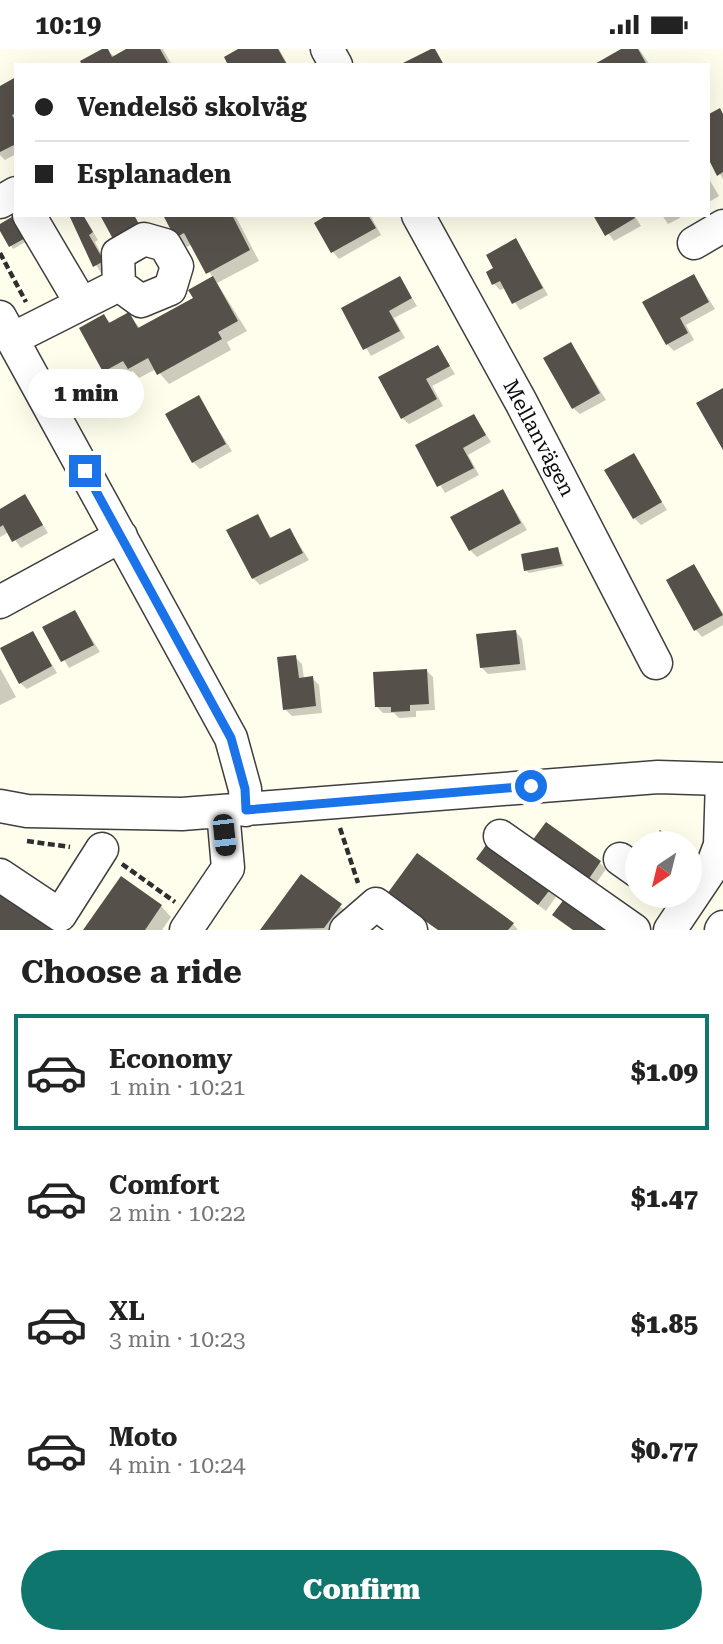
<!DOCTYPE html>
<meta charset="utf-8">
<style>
:root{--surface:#fff;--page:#f2f2f2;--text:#222;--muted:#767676;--line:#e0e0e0;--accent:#0f766e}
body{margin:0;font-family:"Roboto Serif",serif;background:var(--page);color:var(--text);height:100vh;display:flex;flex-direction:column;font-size:26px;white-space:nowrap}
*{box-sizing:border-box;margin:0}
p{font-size:23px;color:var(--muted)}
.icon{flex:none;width:38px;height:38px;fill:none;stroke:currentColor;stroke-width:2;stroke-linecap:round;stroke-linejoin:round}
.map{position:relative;height:881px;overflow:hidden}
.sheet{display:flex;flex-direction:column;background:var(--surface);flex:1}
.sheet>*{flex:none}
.banner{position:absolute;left:14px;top:14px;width:696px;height:154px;border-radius:0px;box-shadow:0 7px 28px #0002;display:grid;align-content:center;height:154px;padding:0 21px;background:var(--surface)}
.needle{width:46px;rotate:215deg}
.tools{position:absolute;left:625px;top:782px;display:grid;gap:14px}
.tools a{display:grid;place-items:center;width:77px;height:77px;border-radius:50%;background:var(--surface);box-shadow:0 7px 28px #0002;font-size:35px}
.end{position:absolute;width:32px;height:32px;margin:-16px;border:9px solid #1a73e8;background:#fff;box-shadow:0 0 0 4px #fff}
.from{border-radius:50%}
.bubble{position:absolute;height:49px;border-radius:24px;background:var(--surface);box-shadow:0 7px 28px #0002;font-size:23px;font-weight:800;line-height:49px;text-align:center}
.car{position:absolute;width:21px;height:42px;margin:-21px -10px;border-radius:9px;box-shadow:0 0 5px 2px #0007;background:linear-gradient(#222 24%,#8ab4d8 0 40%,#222 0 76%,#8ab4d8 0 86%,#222 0)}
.banner b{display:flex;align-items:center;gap:24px;height:66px;font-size:26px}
.banner b+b{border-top:2px solid var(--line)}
.banner i{width:18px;height:18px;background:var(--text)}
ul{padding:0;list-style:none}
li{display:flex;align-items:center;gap:21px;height:116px;margin:0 14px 10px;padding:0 7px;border:4px solid transparent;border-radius:0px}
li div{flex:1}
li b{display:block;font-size:26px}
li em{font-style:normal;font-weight:800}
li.selected{border-color:var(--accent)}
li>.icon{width:63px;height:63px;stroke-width:1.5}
h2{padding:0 21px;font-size:32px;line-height:84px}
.primary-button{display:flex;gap:14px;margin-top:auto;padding:14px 21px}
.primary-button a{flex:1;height:80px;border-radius:42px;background:var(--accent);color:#fff;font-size:28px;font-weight:800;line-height:80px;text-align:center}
.status{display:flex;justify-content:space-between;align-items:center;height:49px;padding:0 35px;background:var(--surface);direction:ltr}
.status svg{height:19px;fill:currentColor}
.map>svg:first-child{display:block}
.shadow{fill:#0003}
.building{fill:#555049}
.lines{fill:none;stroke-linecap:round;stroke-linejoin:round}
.minor-casing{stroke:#3f3f3f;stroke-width:35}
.path{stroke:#2e2e2e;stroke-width:4.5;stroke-dasharray:7 3.5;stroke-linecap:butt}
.minor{stroke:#fff;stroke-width:32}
.route{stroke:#1a73e8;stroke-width:9}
.labels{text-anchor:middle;stroke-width:7;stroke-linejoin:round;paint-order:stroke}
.street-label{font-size:21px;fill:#0c0c0c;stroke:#fff}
</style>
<div class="status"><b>10:19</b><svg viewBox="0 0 49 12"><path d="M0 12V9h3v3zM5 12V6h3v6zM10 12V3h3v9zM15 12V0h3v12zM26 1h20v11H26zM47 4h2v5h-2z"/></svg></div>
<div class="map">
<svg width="723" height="881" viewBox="0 0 723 881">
<rect width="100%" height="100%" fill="#fffeec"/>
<path class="shadow" d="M 105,0 L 115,8 L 130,0 L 163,0 L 172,16 L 84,16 Z
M 241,0 L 279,0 L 288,16 L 230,16 Z
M 624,0 L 639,0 L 650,16 L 597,16 Z
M 16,30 L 16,105 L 5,111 L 0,106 L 0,39 Z
M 720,61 L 723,65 L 723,130 L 709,107 L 709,67 Z
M 709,130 L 719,147 L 709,153 Z
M 83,166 L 98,191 L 95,193 L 109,219 L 101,224 L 81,192 L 84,190 Z
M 165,166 L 236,168 L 259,212 L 217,234 L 247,282 L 227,293 L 231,301 L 169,335 L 156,320 L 139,329 L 133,322 L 115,332 L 105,322 L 104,267 L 111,274 L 128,265 L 141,280 L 196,250 L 213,229 L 192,195 L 187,198 L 177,188 Z
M 330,166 L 370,166 L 381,186 L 339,210 L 333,203 Z
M 595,166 L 634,166 L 641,177 L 614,192 Z
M 662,166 L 678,166 L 680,169 L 668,175 Z
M 0,177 L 31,190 L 13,200 Z
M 516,191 L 548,246 L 520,261 L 505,239 L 500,241 L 494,235 L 496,220 Z
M 694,227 L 715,260 L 686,276 L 694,291 L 674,302 L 667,295 Z
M 400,230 L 417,257 L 394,269 L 405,289 L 371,307 L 343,260 Z
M 571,295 L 606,351 L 580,365 L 573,359 Z
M 438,298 L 455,325 L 432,337 L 443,357 L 409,375 L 402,369 Z
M 198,348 L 232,402 L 200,420 L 193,413 Z
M 474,367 L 491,393 L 468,406 L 479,426 L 445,444 L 417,397 Z
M 633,406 L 667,461 L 641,476 L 634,469 Z
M 503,442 L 527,481 L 477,508 L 470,501 Z
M 25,448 L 48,484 L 21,499 L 9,483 L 0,488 L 0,461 Z
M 257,467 L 272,490 L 290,481 L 309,511 L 260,536 L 253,529 Z
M 558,500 L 564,517 L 529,524 L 526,521 Z
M 694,517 L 723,564 L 723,576 L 702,588 L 696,581 Z
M 75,563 L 100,603 L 69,619 L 45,579 Z
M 516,583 L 522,590 L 526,621 L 488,625 L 481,618 Z
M 33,584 L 57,624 L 27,640 L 20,634 Z
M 295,608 L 302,615 L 304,630 L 312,629 L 319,636 L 322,664 L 292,667 L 285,660 Z
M 0,619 L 16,648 L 0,656 Z
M 426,621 L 433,628 L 435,661 L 416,662 L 416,668 L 399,669 L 394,664 L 383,664 L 377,658 Z
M 535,791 L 600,814 L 606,820 L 595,836 Z
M 489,795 L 557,846 L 546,862 L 478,810 Z
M 301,828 L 347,863 L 334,881 L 262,881 Z
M 396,851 L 513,875 L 518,881 L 438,881 Z
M 161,857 L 171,868 L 162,881 L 85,881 Z"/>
<path class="building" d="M 102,0 L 108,0 L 112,8 L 126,0 L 160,0 L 169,16 L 82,16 L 80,12 Z
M 238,0 L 278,0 L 286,14 L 228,16 L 224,8 Z
M 431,0 L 435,0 L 444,16 L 399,16 Z
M 621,0 L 638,0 L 647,16 L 593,16 Z
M 16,28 L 16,64 L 12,66 L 16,73 L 16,95 L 0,103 L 0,37 Z
M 720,59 L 723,65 L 723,123 L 717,127 L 709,111 L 709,65 Z
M 15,166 L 29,187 L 9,198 L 0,182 L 0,175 Z
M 69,166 L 83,166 L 93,183 L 89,186 L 104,212 L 93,218 Z
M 100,166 L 134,166 L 139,175 L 113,190 Z
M 163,166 L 232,166 L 250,201 L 206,225 L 184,184 L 175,189 Z
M 327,166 L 368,166 L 376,179 L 331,204 L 314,174 Z
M 593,166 L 633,166 L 635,169 L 605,187 Z
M 516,189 L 543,239 L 512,255 L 500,232 L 492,236 L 486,223 L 493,219 L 486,206 Z
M 694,225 L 709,253 L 680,269 L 688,284 L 666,296 L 642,253 Z
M 213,227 L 238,272 L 218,283 L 222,290 L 157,326 L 148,309 L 128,320 L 123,312 L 103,323 L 79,279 L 104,265 L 109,274 L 129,263 L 138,279 L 193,249 L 188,241 Z
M 400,227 L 412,249 L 389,262 L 400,282 L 363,301 L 341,259 Z
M 571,293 L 600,344 L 572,360 L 543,309 Z
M 438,296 L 450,317 L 426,330 L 437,350 L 401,370 L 378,328 Z
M 723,339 L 723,401 L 696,354 Z
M 199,346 L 226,395 L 192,414 L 165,365 Z
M 474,365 L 486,386 L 463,399 L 474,419 L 437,438 L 415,396 Z
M 634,404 L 662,453 L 633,470 L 604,421 Z
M 503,440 L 521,474 L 469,502 L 450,468 Z
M 25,445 L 43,476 L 12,493 L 3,476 L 0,478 L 0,460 Z
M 258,465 L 270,489 L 290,479 L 303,504 L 252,530 L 226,481 Z
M 558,498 L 562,515 L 524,522 L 521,505 Z
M 694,515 L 723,566 L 694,582 L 666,531 Z
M 75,561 L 94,596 L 61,613 L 42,578 Z
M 516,581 L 520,615 L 480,619 L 476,585 Z
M 33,582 L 52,617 L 19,635 L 0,599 Z
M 296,606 L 299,629 L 313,627 L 316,657 L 283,661 L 277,608 Z
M 427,620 L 429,655 L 410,656 L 410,662 L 391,663 L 391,658 L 375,658 L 373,623 Z
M 546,773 L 601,812 L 588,831 L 532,792 Z
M 660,781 L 680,794 L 652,793 Z
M 489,792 L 552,838 L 538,856 L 476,810 Z
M 417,804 L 514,874 L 508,881 L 438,881 L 387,845 Z
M 301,825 L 342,855 L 324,879 L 260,881 Z
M 121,827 L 162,856 L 145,881 L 83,881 Z
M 0,844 L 53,881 L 0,881 Z
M 565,849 L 609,881 L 573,881 L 552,866 Z"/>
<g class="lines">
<defs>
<path id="minor" d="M 327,0 L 336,16
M 0,153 L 16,144
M 29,166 L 81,254
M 418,166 L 521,353 L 656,614
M 694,194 L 723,177
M 0,268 L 231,689 L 245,740 L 246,761
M 12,290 L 119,236 L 141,252 L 170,240 L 177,217 L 165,196 L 144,190 L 118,205 L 119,236
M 0,553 L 121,487
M 0,757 L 27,762 L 182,765 L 658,728 L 723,730
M 500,787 L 634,881
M 620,810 L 637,822
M 0,826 L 60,866 L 102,800
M 186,881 L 228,819 L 223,762
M 346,881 L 376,855 L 411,881
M 670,881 L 711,820 L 720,796 L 722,730
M 721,881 L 723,878"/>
</defs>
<use href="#minor" class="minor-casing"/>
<path class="path" d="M 0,204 L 26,253
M 340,779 L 358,834
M 27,792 L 70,798
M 122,815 L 175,853"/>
<use href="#minor" class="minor"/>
</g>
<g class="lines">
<path class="route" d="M 85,422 L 231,689 L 245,740 L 246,761 L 531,737"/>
</g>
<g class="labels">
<g class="street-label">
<text transform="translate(539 389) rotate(62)" y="7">Mellanvägen</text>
</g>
</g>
</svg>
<div class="tools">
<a><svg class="needle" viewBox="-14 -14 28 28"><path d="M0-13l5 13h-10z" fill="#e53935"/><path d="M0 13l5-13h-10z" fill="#767676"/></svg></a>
</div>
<i class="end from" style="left:531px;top:737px"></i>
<i class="end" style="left:85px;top:422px"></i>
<div class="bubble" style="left:28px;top:320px;width:116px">1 min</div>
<i class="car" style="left:224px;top:786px;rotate:174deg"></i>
<div class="banner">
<b><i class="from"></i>Vendelsö skolväg</b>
<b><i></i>Esplanaden</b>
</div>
</div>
<section class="sheet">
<h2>Choose a ride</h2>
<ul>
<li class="selected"><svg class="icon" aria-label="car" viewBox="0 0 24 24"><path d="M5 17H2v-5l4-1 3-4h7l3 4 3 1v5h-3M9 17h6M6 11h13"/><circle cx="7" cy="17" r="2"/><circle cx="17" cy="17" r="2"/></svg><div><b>Economy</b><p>1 min · 10:21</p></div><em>$1.09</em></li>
<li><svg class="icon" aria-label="car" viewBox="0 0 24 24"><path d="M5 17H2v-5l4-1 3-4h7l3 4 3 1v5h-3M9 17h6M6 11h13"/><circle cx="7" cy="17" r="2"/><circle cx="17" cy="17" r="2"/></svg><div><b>Comfort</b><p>2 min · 10:22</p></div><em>$1.47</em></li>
<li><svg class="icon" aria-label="car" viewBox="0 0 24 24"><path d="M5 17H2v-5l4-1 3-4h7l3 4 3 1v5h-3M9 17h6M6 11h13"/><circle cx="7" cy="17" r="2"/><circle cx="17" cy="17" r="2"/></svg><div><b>XL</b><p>3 min · 10:23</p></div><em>$1.85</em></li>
<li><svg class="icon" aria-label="car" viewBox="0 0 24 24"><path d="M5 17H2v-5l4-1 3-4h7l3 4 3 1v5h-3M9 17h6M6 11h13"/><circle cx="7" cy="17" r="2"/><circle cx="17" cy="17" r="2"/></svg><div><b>Moto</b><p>4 min · 10:24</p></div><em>$0.77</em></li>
</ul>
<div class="primary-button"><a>Confirm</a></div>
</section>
